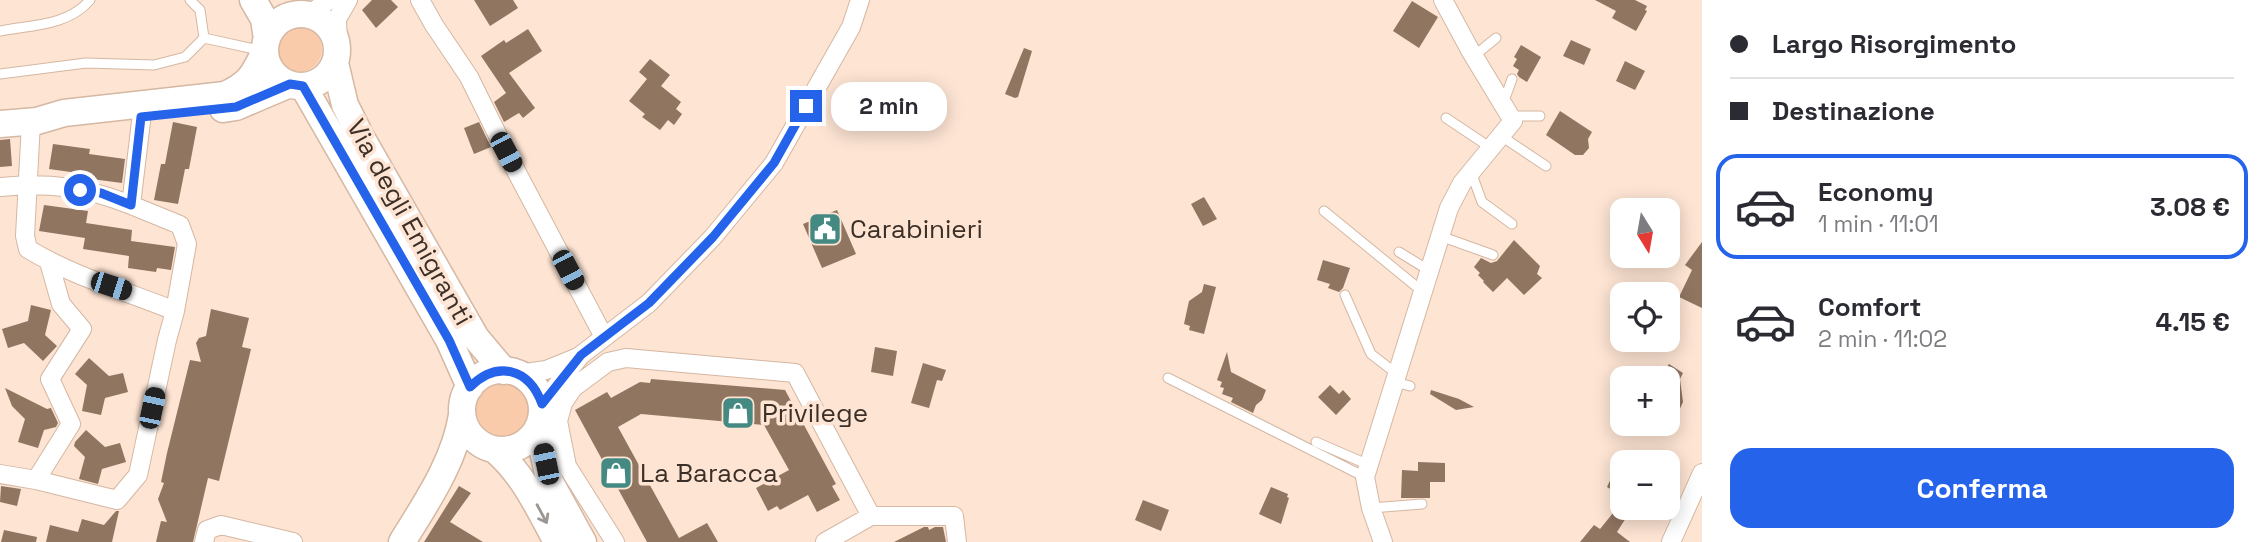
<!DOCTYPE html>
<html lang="it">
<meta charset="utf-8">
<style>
:root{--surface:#fff;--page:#f2f2f3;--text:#2b2b33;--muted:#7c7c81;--line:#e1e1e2;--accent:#2563eb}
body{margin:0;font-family:"Space Grotesk",sans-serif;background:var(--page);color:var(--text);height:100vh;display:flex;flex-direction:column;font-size:26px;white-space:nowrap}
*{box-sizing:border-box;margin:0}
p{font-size:23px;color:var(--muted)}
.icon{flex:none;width:38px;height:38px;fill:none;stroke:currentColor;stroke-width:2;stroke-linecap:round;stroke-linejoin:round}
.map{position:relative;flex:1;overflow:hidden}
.panel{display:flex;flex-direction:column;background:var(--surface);width:560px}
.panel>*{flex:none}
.top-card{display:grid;align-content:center;height:154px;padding:0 28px;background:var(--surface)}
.needle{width:46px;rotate:169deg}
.buttons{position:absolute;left:1610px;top:198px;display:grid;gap:14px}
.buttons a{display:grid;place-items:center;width:70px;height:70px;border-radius:14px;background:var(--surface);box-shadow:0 4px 18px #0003;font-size:35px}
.end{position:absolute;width:32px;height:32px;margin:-16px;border:9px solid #2563eb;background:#fff;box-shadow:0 0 0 4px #fff}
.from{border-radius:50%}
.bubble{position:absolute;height:49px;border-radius:21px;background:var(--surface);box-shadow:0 4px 18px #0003;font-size:23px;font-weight:700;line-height:49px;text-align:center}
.car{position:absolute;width:21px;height:42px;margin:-21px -10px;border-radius:9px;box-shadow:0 0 5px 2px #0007;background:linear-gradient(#222 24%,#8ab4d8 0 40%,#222 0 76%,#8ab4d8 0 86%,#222 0)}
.top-card b{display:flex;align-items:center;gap:24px;height:66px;font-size:26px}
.top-card b+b{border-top:2px solid var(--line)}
.top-card i{width:18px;height:18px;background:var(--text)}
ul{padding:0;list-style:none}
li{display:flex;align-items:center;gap:21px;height:105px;margin:0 14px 10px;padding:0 14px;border:4px solid transparent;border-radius:21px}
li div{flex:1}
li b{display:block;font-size:26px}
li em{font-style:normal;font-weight:700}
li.selected{border-color:var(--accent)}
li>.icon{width:63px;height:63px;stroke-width:1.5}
.button{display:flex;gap:14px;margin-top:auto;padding:14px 28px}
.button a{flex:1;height:80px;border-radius:21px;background:var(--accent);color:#fff;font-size:28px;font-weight:700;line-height:80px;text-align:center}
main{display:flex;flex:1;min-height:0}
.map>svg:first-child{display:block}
.green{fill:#facbaa}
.building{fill:#907561}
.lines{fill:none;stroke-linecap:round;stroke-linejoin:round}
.lane-casing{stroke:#d5b7a2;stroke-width:11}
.street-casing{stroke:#d5b7a2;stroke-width:20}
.secondary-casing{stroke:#d5b7a2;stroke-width:29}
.lane{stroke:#fff;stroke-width:9}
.street{stroke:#fff;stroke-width:18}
.secondary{stroke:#fff;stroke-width:26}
.oneway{stroke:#9d9793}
.route{stroke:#2563eb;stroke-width:9}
.labels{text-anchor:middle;stroke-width:7;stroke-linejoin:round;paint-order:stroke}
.street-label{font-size:26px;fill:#3b2f27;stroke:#fde4d3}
.poi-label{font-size:26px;fill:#3b2f27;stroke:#fde4d3;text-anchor:start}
</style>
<main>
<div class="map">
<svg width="1702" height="542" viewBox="0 0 1702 542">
<rect width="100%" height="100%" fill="#fde4d3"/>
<path class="green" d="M276 49a23 23 0 1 1 46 0a23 23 0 1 1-46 0Z
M476 409a27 27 0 1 1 54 0a27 27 0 1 1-54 0Z"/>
<path class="building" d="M 372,0 L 391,0 L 398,7 L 376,28 L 362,10 Z
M 474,0 L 513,0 L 518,8 L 490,26 Z
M 1595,0 L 1635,0 L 1647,6 L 1645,10 L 1647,11 L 1636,31 L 1612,18 L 1616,11 Z
M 1412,1 L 1438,17 L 1419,48 L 1393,31 Z
M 528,29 L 542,51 L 509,73 L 535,108 L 523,118 L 519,113 L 504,122 L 494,102 L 506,93 L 481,56 L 504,40 L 506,43 Z
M 1571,40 L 1591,49 L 1584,65 L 1563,56 Z
M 1521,45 L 1541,57 L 1527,82 L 1519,77 L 1517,74 L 1519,70 L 1513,66 L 1517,59 L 1514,57 Z
M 1024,48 L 1032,51 L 1018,97 L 1015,98 L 1005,94 Z
M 650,59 L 670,75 L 661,86 L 681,102 L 676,109 L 682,114 L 674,125 L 668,120 L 660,130 L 642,117 L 645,114 L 629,101 L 647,79 L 639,72 Z
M 1625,61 L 1645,71 L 1635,90 L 1616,81 Z
M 1560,111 L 1592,132 L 1588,139 L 1589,148 L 1583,155 L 1575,155 L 1546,135 Z
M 173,122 L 197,127 L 189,169 L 185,169 L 178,204 L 154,200 L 161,164 L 165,164 Z
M 479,122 L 491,147 L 474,154 L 464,128 Z
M 10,139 L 12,166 L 0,167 L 0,140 Z
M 53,144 L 90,149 L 89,154 L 125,159 L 122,183 L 84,178 L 85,174 L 49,169 Z
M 1204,197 L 1217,219 L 1203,226 L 1191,204 Z
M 44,205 L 88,211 L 86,223 L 132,230 L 131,241 L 175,247 L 171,270 L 157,268 L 156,272 L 128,268 L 129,256 L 83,249 L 85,238 L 39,231 Z
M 837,210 L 856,254 L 822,268 L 803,224 Z
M 1514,240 L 1540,266 L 1537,274 L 1542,278 L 1524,295 L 1507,278 L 1493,292 L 1483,282 L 1484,281 L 1478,275 L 1480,273 L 1474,267 L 1481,258 L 1491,263 L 1497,261 Z
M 1702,242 L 1702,308 L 1679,297 L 1692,270 L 1685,265 Z
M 1323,260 L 1350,268 L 1343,288 L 1339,292 L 1328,288 L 1330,284 L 1317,280 Z
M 1204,284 L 1216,287 L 1204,334 L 1189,330 L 1190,326 L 1184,324 L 1189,301 L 1202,292 Z
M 31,305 L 51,310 L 45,335 L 57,346 L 43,361 L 24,343 L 8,348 L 2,329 L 28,321 Z
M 211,309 L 249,318 L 242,347 L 251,349 L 219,481 L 208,478 L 193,542 L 156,542 L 161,521 L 167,522 L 158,499 L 164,483 L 161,482 L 167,453 L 190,360 L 201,362 L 196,343 L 199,338 L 206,336 Z
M 875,347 L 897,351 L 893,376 L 871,372 Z
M 1227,352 L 1231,372 L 1266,390 L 1262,400 L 1256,405 L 1253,413 L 1231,402 L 1233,398 L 1222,394 L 1224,388 L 1220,387 L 1222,382 L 1217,380 Z
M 89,358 L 109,376 L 123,373 L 128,392 L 105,398 L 101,415 L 82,411 L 87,385 L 75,374 Z
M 923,363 L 946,370 L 942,381 L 937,380 L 929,408 L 911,403 Z
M 1669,364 L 1683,373 L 1680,379 L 1683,402 L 1678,413 L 1668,411 L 1668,377 L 1662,374 Z
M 651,379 L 785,390 L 836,484 L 832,486 L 840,500 L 817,512 L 808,495 L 780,510 L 777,506 L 768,511 L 756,488 L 789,470 L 764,425 L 641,414 L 618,427 L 679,538 L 707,523 L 718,542 L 647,542 L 575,410 L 607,392 L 611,398 L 640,382 L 650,383 Z
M 1330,385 L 1339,394 L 1343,390 L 1351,399 L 1336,415 L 1318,397 Z
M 5,388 L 47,409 L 51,408 L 58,423 L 56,427 L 44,430 L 38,448 L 18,442 L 25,419 L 12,406 Z
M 1431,390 L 1459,399 L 1474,407 L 1456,410 L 1430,394 Z
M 86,430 L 105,447 L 120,443 L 126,462 L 102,469 L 98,484 L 79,479 L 85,457 L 74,446 L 75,442 Z
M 1622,455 L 1622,496 L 1607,487 Z
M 1418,462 L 1445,463 L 1445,482 L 1430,482 L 1430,498 L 1401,498 L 1402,470 L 1418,471 Z
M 1,486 L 21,489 L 17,506 L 0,502 Z
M 459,486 L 471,493 L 450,522 L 483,542 L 424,542 Z
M 1271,487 L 1288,494 L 1287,497 L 1289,498 L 1281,524 L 1259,514 Z
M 1143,500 L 1169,510 L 1161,531 L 1135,520 Z
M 1631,510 L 1617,532 L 1630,542 L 1580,542 L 1594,525 L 1600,529 L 1613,513 Z
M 116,511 L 119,511 L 112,542 L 46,542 L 50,525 L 78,532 L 82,519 L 104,525 Z
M 924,527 L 928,527 L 929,530 L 935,527 L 943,527 L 946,542 L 894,542 Z
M 4,530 L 37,537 L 36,542 L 1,542 Z"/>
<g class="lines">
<defs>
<path id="lane" d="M 0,31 C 31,25 68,26 90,0
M 204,38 L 263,51
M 1474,56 L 1496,38
M 0,74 L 86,63 L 154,65 L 185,57 L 204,38 L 200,10 L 190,0
M 1503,104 L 1512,79
M 1510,116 L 1540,116
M 1446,118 L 1491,148
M 1501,136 L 1546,166
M 1471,172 L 1482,202 L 1512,224
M 1324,211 L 1423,292
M 1440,236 L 1493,255
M 1399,252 L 1430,271
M 1345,295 L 1371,354 L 1397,374
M 1168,378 L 1365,477
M 1395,382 L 1410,386
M 1316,442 L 1369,465
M 1371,508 L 1422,504"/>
<path id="street" d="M 420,0 L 434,25 L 469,77 L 506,152 L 604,337
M 310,14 L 329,0
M 338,50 L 337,19 L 348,0
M 143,105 L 131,205 L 180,225 L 187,244 L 175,311
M 0,187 C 48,182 86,187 131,205
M 519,374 L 546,370 L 578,357
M 542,404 L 581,355 L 649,303 L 713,237 L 774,163 L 851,27 L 860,0
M 0,474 L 36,480 L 117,500 L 138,475 L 167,340 L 175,311 C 126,291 74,277 28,249 L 25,236 L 31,122
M 36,480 L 71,424 L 50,379 L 82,329 L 61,304 L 49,262
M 204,542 L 207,530 L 221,525 L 293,542
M 615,542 L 567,466 L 558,421 L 563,403 L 573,388 L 608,362 L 626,358 L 795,373 L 871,516
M 825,542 L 871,516 L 954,516 L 957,542
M 1383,542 L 1371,508 L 1365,477 L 1449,208 L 1462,183 L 1513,121 L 1470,50 L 1443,0
M 1671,542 L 1702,473"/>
<path id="secondary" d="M 253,0 L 264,19 L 267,39
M265 50a36 36 0 1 1 72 0a36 36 0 1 1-72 0Z
M 335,63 L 345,105 L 361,137 L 476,338 L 504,371
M 303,86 L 449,340 L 470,387
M 223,109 L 236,107 L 290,84
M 0,124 L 37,121 L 64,113 L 225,95 C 250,84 254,74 265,51
M462 410a40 40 0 1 1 80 0a40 40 0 1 1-80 0Z
M 540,423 L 542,447 L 550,482 L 583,542
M 495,450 C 524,475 539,509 557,542
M 402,542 C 426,503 455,461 462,415"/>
</defs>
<use href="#lane" class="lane-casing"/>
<use href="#street" class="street-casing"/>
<use href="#secondary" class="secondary-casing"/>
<use href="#lane" class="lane"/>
<use href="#street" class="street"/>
<use href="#secondary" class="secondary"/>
</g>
<defs><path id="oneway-shaft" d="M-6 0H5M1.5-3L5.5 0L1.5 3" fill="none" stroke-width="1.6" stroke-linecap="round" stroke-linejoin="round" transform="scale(1.75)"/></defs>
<use class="oneway" href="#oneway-shaft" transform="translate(542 514) rotate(62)"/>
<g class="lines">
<path class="route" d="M 80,190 L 101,193 L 131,205 L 141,117 L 236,107 L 290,84 L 303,86 L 449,340 L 470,387 C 497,360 529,368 542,404 L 581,355 L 649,303 L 713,237 L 774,163 L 806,106"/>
</g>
<defs>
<symbol id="civic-square" viewBox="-11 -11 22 22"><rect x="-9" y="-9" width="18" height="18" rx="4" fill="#448a83" stroke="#fde4d3"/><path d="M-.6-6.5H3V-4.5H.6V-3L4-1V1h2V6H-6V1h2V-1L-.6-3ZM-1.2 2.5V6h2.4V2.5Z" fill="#fff"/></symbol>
<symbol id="shop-square" viewBox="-11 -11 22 22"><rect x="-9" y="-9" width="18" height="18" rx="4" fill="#448a83" stroke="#fde4d3"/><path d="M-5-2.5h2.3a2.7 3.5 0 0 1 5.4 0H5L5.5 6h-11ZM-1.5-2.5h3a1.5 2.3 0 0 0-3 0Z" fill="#fff"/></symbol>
</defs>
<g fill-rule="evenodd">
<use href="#civic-square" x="806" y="210" width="38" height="38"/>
<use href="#shop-square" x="719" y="394" width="38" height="38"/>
<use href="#shop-square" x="597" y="454" width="38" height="38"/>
</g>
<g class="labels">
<g class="street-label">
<text transform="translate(410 222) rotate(61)" y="9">Via degli Emigranti</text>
</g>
<g class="poi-label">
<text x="850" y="238">Carabinieri</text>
<text x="762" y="422">Privilege</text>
<text x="640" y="482">La Baracca</text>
</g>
</g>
</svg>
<div class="buttons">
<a><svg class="needle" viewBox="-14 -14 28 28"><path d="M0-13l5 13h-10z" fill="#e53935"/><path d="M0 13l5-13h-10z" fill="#7c7c81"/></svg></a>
<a><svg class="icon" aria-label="locate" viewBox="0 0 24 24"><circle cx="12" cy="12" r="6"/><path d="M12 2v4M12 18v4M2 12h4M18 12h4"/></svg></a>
<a>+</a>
<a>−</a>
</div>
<i class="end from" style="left:80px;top:190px"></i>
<i class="end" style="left:806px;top:106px"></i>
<div class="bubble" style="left:831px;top:82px;width:116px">2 min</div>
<i class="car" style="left:506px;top:152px;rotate:152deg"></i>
<i class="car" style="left:568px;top:270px;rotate:152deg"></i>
<i class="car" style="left:111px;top:286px;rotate:108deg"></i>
<i class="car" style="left:152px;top:408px;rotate:12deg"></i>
<i class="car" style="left:546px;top:464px;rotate:348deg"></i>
</div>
<section class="panel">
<div class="top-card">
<b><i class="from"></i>Largo Risorgimento</b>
<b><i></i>Destinazione</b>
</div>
<ul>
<li class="selected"><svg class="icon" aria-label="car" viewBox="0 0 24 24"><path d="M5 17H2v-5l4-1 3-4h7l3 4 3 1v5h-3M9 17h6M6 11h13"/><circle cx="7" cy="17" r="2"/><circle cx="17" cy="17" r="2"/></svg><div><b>Economy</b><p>1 min · 11:01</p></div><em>3.08 €</em></li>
<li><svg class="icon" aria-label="car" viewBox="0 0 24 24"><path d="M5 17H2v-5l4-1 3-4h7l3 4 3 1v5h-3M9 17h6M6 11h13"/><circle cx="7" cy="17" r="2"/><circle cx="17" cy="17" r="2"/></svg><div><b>Comfort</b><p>2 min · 11:02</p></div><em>4.15 €</em></li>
</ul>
<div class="button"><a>Conferma</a></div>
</section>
</main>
